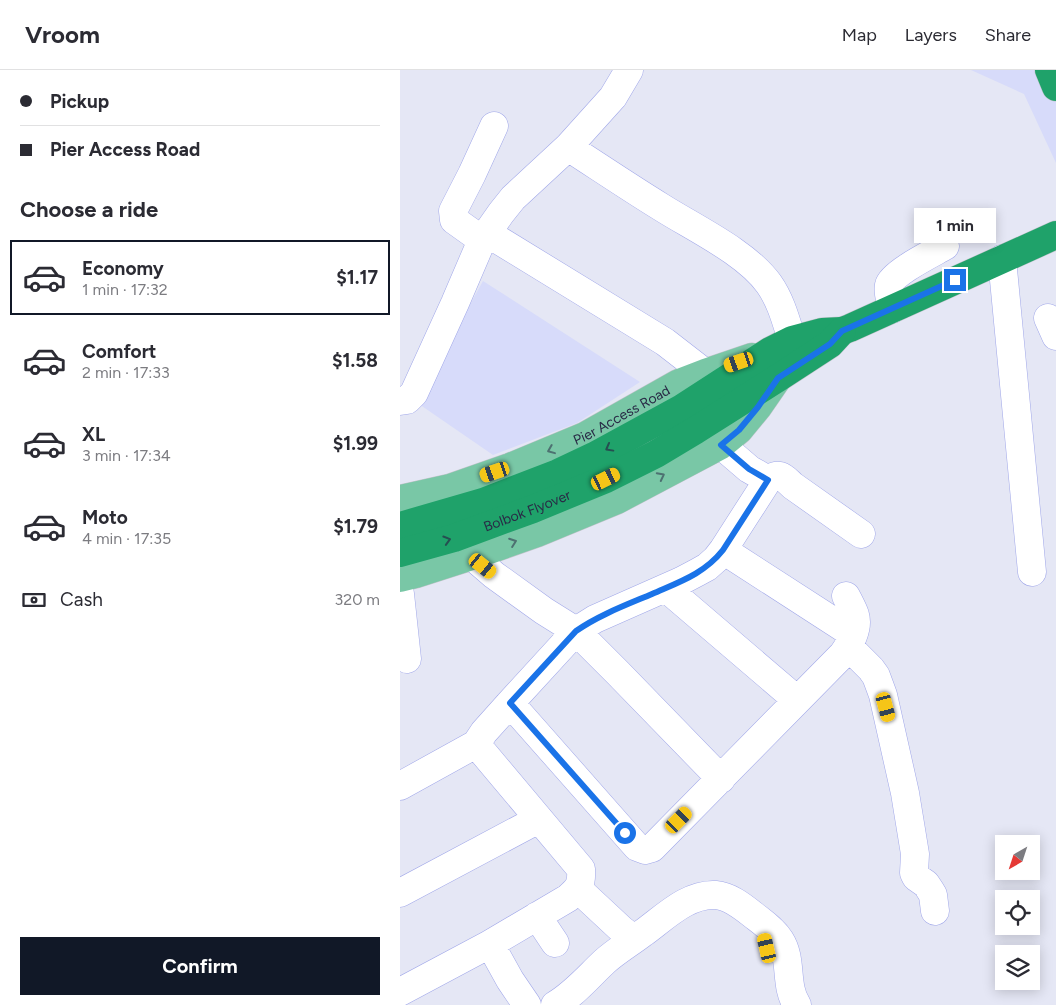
<!DOCTYPE html>
<meta charset="utf-8">
<style>
:root{--surface:#fff;--page:#f7f7f7;--text:#2b2b33;--muted:#7c7c81;--line:#e1e1e2;--accent:#111827}
body{margin:0;font-family:Figtree,sans-serif;background:var(--page);color:var(--text);height:100vh;display:flex;flex-direction:column;font-size:19px;white-space:nowrap}
*{box-sizing:border-box;margin:0}
p{font-size:16px;color:var(--muted)}
.icon{flex:none;width:28px;height:28px;fill:none;stroke:currentColor;stroke-width:2;stroke-linecap:round;stroke-linejoin:round}
.map{position:relative;flex:1;overflow:hidden}
.side{display:flex;flex-direction:column;background:var(--surface);width:400px}
.side>*{flex:none}
.guide{display:grid;align-content:center;height:110px;padding:0 20px;background:var(--surface)}
.needle{width:32px;rotate:219deg}
.buttons{position:absolute;left:595px;top:765px;display:grid;gap:10px}
.buttons a{display:grid;place-items:center;width:45px;height:45px;border-radius:0px;background:var(--surface);box-shadow:0 2px 12px #0003;font-size:25px}
.end{position:absolute;width:22px;height:22px;margin:-11px;border:6px solid #1a73e8;background:#fff;box-shadow:0 0 0 2px #fff}
.from{border-radius:50%}
.bubble{position:absolute;height:35px;border-radius:0px;background:var(--surface);box-shadow:0 2px 12px #0003;font-size:16px;font-weight:700;line-height:35px;text-align:center}
.car{position:absolute;width:15px;height:30px;margin:-15px -8px;border-radius:6px;box-shadow:0 0 4px 1px #0007;background:linear-gradient(#f5c518 24%,#345 0 40%,#f5c518 0 76%,#345 0 86%,#f5c518 0)}
.guide b{display:flex;align-items:center;gap:18px;height:48px;font-size:19px}
.guide b+b{border-top:1px solid var(--line)}
.guide i{width:12px;height:12px;background:var(--text)}
ul{padding:0;list-style:none}
li{display:flex;align-items:center;gap:15px;height:75px;margin:0 10px 8px;padding:0 10px;border:2px solid transparent;border-radius:0px}
li div{flex:1}
li b{display:block;font-size:19px}
li em{font-style:normal;font-weight:700}
li.selected{border-color:var(--accent)}
li>.icon{width:45px;height:45px;stroke-width:1.5}
h2{padding:0 20px;font-size:22px;line-height:60px}
.pay{display:flex;align-items:center;gap:12px;height:55px;padding:0 20px;font-size:19px}
.pay p{margin-inline-start:auto}
.action{display:flex;gap:10px;margin-top:auto;padding:10px 20px}
.action a{flex:1;height:58px;border-radius:0px;background:var(--accent);color:#fff;font-size:20px;font-weight:700;line-height:58px;text-align:center}
header{display:flex;align-items:center;gap:30px;box-sizing:border-box;height:70px;padding:0 25px;background:var(--surface);border-bottom:1px solid var(--line)}
header strong{font-size:24px}
nav{display:flex;gap:28px;margin-inline-start:auto;font-size:18px}
main{display:flex;flex:1;min-height:0}
.map>svg:first-child{display:block}
.built{fill:#d7dbfa}
.lines{fill:none;stroke-linecap:round;stroke-linejoin:round}
.minor-casing{stroke:#a0a7e9;stroke-width:29}
.major-casing{stroke:#c3c4cb;stroke-width:29}
.highway-casing{stroke:#c3c4cb;stroke-width:29}
.minor{stroke:#fff;stroke-width:28}
.major{stroke:#79c7a6;stroke-width:28}
.highway{stroke:#1fa26a;stroke-width:28}
.oneway{stroke:#264f51}
.oneway2{stroke:#4d7171}
.route{stroke:#1a73e8;stroke-width:6}
.labels{text-anchor:middle;stroke-width:5;stroke-linejoin:round;paint-order:stroke}
.street-label{font-size:14px;fill:#292b46;stroke:#e5e7f5}
</style>
<header>
<strong>Vroom</strong>
<nav><a>Map</a><a>Layers</a><a>Share</a></nav>
</header>
<main>
<section class="side">
<div class="guide">
<b><i class="from"></i>Pickup</b>
<b><i></i>Pier Access Road</b>
</div>
<h2>Choose a ride</h2>
<ul>
<li class="selected"><svg class="icon" aria-label="car" viewBox="0 0 24 24"><path d="M5 17H2v-5l4-1 3-4h7l3 4 3 1v5h-3M9 17h6M6 11h13"/><circle cx="7" cy="17" r="2"/><circle cx="17" cy="17" r="2"/></svg><div><b>Economy</b><p>1 min · 17:32</p></div><em>$1.17</em></li>
<li><svg class="icon" aria-label="car" viewBox="0 0 24 24"><path d="M5 17H2v-5l4-1 3-4h7l3 4 3 1v5h-3M9 17h6M6 11h13"/><circle cx="7" cy="17" r="2"/><circle cx="17" cy="17" r="2"/></svg><div><b>Comfort</b><p>2 min · 17:33</p></div><em>$1.58</em></li>
<li><svg class="icon" aria-label="car" viewBox="0 0 24 24"><path d="M5 17H2v-5l4-1 3-4h7l3 4 3 1v5h-3M9 17h6M6 11h13"/><circle cx="7" cy="17" r="2"/><circle cx="17" cy="17" r="2"/></svg><div><b>XL</b><p>3 min · 17:34</p></div><em>$1.99</em></li>
<li><svg class="icon" aria-label="car" viewBox="0 0 24 24"><path d="M5 17H2v-5l4-1 3-4h7l3 4 3 1v5h-3M9 17h6M6 11h13"/><circle cx="7" cy="17" r="2"/><circle cx="17" cy="17" r="2"/></svg><div><b>Moto</b><p>4 min · 17:35</p></div><em>$1.79</em></li>
</ul>
<div class="pay"><svg class="icon" aria-label="cash" viewBox="0 0 24 24"><path d="M3 7h18v10H3z"/><circle cx="12" cy="12" r="2"/></svg>Cash<p>320 m</p></div>
<div class="action"><a>Confirm</a></div>
</section>
<div class="map">
<svg width="656" height="935" viewBox="0 0 656 935">
<rect width="100%" height="100%" fill="#e5e7f5"/>
<path class="built" d="M 571,0 L 656,0 L 656,93 L 624,24 Z
M 83,211 L 240,312 L 177,353 L 93,385 L 16,332 Z"/>
<g class="lines">
<defs>
<path id="minor" d="M 168,77 C 199,97 230,118 261,137 C 294,158 346,182 369,214 C 381,231 386,251 392,270
M 87,163 L 265,272 L 305,303
M 82,170 L 54,150 L 53,141 L 72,104 L 94,56
M 602,189 L 632,502
M 492,239 C 491,232 487,222 489,215 C 492,203 533,183 545,176
M 648,248 L 656,266
M 0,331 L 7,330 L 14,323 L 55,233 L 82,170 L 101,143 L 113,128 L 168,77 L 213,27 L 229,0
M 321,375 L 349,399 L 368,410 C 380,401 384,408 393,416 L 461,464
M 323,480 L 453,564
M 72,486 L 94,505 L 144,541 L 176,561 L 218,603 L 321,709
M 266,518 L 397,630
M 0,524 L 7,589
M 448,576 L 471,599 L 476,606 L 483,625 L 505,723 L 515,784 L 514,803 L 516,807 L 526,814 L 530,820 L 533,825 L 535,841
M 110,633 L 237,777 L 245,780 L 252,778 L 443,584 C 450,574 459,558 455,545 C 453,539 449,532 446,526
M 0,716 L 76,674 L 84,662 L 110,633 L 176,561 L 195,549 L 281,511 L 298,502 L 307,497 L 316,489 L 323,480 L 368,410
M 178,819 L 222,860 L 234,869
M 0,823 L 139,749
M 137,846 L 155,873
M 90,874 L 110,910 L 127,935
M 0,922 L 90,874 L 168,828 C 179,818 182,815 181,799 L 76,674
M 155,935 C 174,924 188,907 204,892 C 216,881 230,873 243,863 C 264,848 288,823 316,825 C 329,826 342,836 352,844 C 362,852 373,859 380,870 C 393,890 384,915 397,935"/>
<g id="major">
<path id="s1" d="M 0,429 L 50,418 L 110,397 L 185,366 L 279,313 L 305,303 L 352,287"/>
<path d="M 0,508 L 16,504 L 72,486 L 137,463 L 217,430 L 321,375 L 339,360 L 358,337 L 378,308"/>
</g>
<g id="highway">
<path d="M 649,0 L 656,17"/>
<path d="M 0,456 L 83,432 L 158,403 L 194,386 L 282,338 L 370,281 L 392,270 L 422,262 L 442,261 L 450,258 L 656,165"/>
<path id="s2" d="M 0,483 L 54,468 L 133,439 L 206,409 L 256,384 L 296,360 L 378,308 L 430,274 L 442,261"/>
</g>
</defs>
<use href="#minor" class="minor-casing"/>
<use href="#major" class="major-casing"/>
<use href="#highway" class="highway-casing"/>
<use href="#minor" class="minor"/>
<use href="#major" class="major"/>
<use href="#highway" class="highway"/>
</g>
<defs><path id="oneway-chevron" d="M-2-3.5L2.5 0L-2 3.5" fill="none" stroke-width="1.6" stroke-linecap="round" stroke-linejoin="round" transform="scale(1.25)"/></defs>
<g class="oneway">
<use href="#oneway-chevron" transform="translate(209 378) rotate(151)"/>
<use href="#oneway-chevron" transform="translate(47 470) rotate(-17)"/>
</g>
<g class="oneway2">
<use href="#oneway-chevron" transform="translate(151 380) rotate(158)"/>
<use href="#oneway-chevron" transform="translate(261 406) rotate(-27)"/>
<use href="#oneway-chevron" transform="translate(113 472) rotate(-20)"/>
</g>
<g class="lines">
<path class="route" d="M 225,763 L 110,633 L 176,561 C 199,545 226,535 252,524 C 279,512 304,504 323,480 L 368,410 L 349,399 L 321,375 L 339,360 L 358,337 L 378,308 L 430,274 L 442,261 L 555,210"/>
</g>
<g class="labels">
<g class="street-label">
<text dy="5" stroke="none"><textPath href="#s1" startOffset="238">Pier Access Road</textPath></text>
<text dy="5" stroke="none"><textPath href="#s2" startOffset="134">Bolbok Flyover</textPath></text>
</g>
</g>
</svg>
<div class="buttons">
<a><svg class="needle" viewBox="-14 -14 28 28"><path d="M0-13l5 13h-10z" fill="#e53935"/><path d="M0 13l5-13h-10z" fill="#7c7c81"/></svg></a>
<a><svg class="icon" aria-label="locate" viewBox="0 0 24 24"><circle cx="12" cy="12" r="6"/><path d="M12 2v4M12 18v4M2 12h4M18 12h4"/></svg></a>
<a><svg class="icon" aria-label="layers" viewBox="0 0 24 24"><path d="M12 4l9 5-9 5-9-5zM3 14l9 5 9-5"/></svg></a>
</div>
<i class="end from" style="left:225px;top:763px"></i>
<i class="end" style="left:555px;top:210px"></i>
<div class="bubble" style="left:514px;top:138px;width:82px">1 min</div>
<i class="car" style="left:339px;top:292px;rotate:251deg"></i>
<i class="car" style="left:95px;top:402px;rotate:251deg"></i>
<i class="car" style="left:206px;top:409px;rotate:64deg"></i>
<i class="car" style="left:83px;top:496px;rotate:129deg"></i>
<i class="car" style="left:486px;top:637px;rotate:165deg"></i>
<i class="car" style="left:279px;top:750px;rotate:45deg"></i>
<i class="car" style="left:367px;top:878px;rotate:347deg"></i>
</div>
</main>
